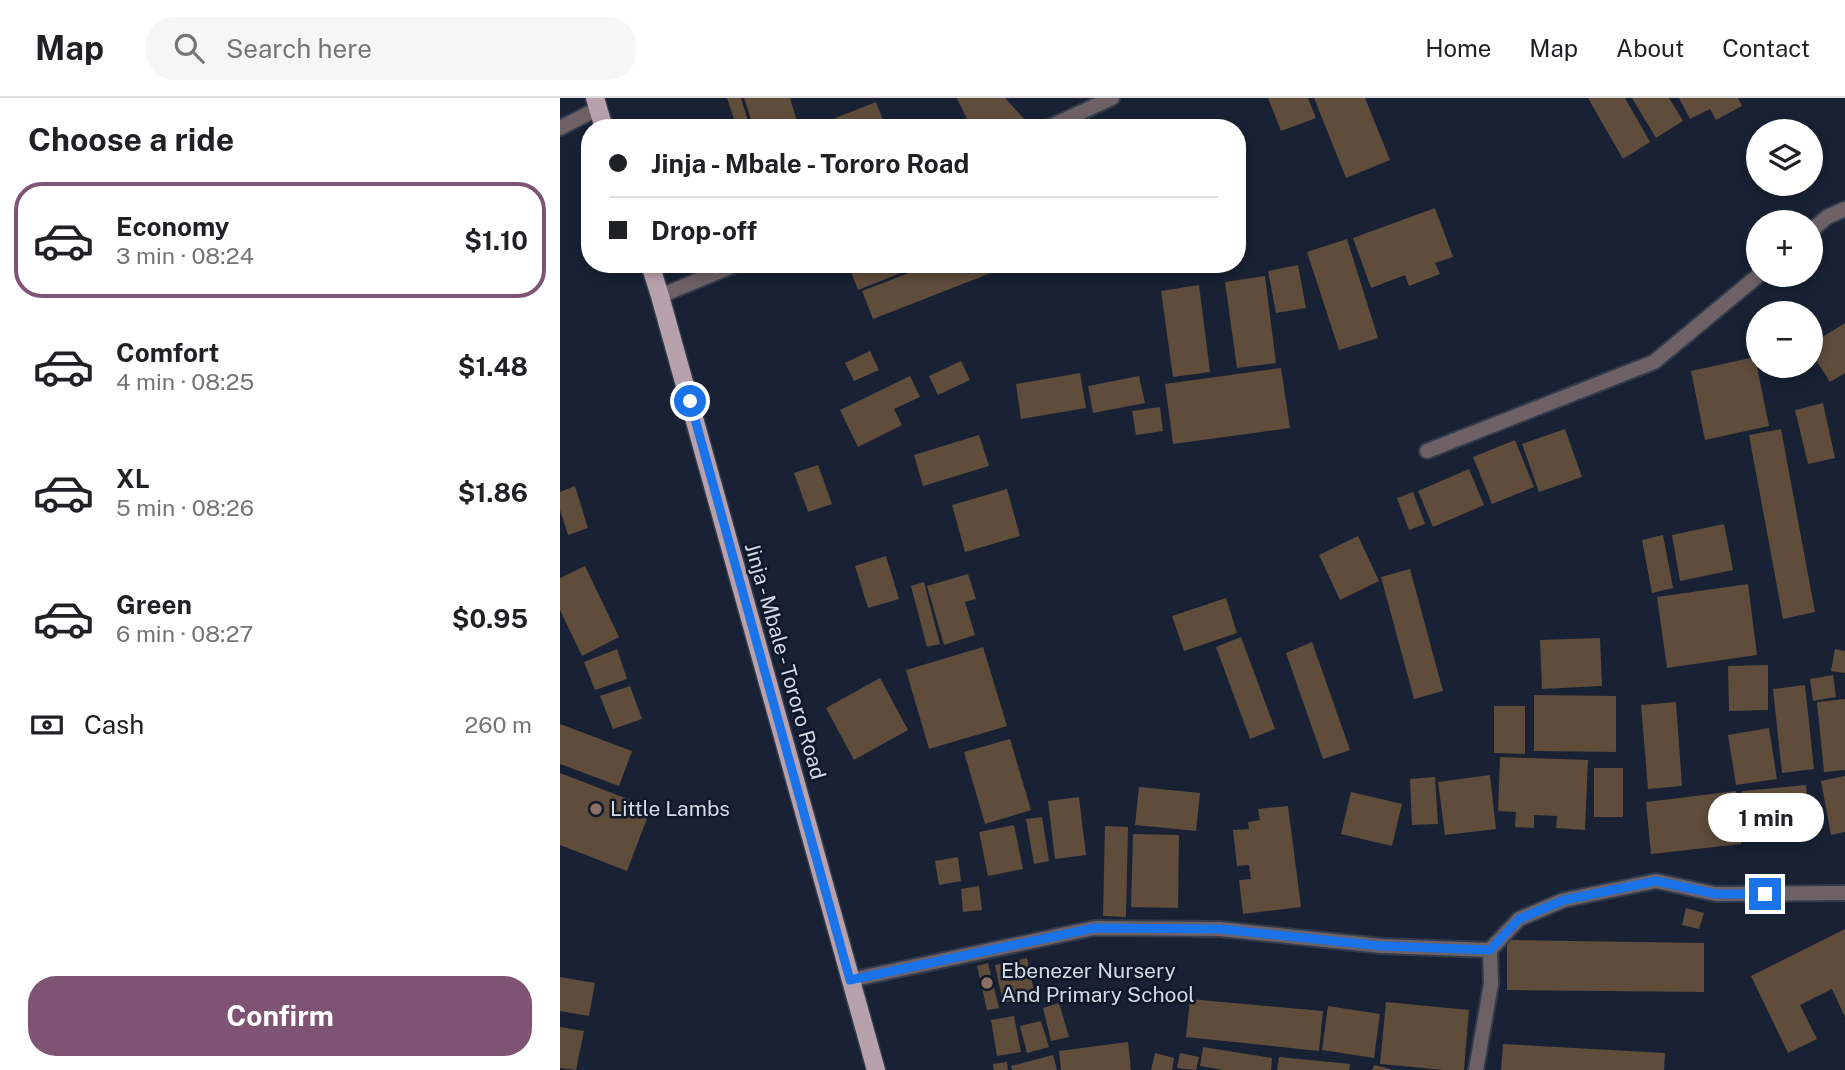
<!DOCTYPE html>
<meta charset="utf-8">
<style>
:root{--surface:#fff;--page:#f6f6f6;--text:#202124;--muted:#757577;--line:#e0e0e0;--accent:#7f5373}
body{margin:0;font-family:"Public Sans",sans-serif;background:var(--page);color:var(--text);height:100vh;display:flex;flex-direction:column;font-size:26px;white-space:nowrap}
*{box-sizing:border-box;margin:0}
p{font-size:23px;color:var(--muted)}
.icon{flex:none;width:38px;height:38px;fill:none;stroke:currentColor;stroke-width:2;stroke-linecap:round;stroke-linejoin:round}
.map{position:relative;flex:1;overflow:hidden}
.details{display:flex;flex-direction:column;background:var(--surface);width:560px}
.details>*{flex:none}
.hud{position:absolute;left:21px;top:21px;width:665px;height:154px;border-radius:28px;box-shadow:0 4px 10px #0003;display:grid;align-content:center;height:154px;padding:0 28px;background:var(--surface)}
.tools{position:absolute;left:1186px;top:21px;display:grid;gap:14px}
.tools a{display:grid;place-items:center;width:77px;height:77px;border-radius:50%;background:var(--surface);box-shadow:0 4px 10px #0003;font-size:35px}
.end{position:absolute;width:32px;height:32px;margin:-16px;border:9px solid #1a73e8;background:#fff;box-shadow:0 0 0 4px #fff}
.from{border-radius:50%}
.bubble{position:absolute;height:49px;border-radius:24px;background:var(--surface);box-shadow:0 4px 10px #0003;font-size:23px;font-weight:700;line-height:49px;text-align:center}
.hud b{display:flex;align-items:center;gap:24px;height:66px;font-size:26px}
.hud b+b{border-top:2px solid var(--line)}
.hud i{width:18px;height:18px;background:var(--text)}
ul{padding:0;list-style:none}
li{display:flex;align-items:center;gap:21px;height:116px;margin:0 14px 10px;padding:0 14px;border:4px solid transparent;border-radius:28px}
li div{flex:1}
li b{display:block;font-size:26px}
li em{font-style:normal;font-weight:700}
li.selected{border-color:var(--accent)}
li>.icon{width:63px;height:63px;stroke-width:1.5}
h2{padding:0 28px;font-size:32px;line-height:84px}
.pay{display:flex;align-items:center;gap:18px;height:77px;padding:0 28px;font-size:26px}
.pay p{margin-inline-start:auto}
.action{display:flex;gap:14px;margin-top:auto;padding:14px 28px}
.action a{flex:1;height:80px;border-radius:28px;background:var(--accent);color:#fff;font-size:28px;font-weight:700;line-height:80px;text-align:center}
header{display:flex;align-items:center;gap:42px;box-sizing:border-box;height:98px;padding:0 35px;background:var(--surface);border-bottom:2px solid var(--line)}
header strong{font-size:33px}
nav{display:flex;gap:38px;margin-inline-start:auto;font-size:24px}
.search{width:490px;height:63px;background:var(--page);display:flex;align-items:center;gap:18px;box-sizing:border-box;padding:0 24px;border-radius:28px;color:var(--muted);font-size:26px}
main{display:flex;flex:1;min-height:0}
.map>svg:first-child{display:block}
.building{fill:#5f4c3b}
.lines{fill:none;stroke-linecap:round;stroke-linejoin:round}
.minor-casing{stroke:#323c4d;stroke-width:18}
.primary-casing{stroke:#323c4d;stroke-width:21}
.minor{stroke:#6d6166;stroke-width:14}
.primary{stroke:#b9a1ab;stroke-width:18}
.route{stroke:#1a73e8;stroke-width:9}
.education-dot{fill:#8d6e63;stroke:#0f192a;stroke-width:2.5}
.labels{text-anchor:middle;stroke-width:5;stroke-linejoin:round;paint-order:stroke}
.street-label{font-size:21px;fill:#d3dbe7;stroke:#0f192a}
.poi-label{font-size:21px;fill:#d3dbe7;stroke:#0f192a;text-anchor:start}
</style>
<header>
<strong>Map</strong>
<div class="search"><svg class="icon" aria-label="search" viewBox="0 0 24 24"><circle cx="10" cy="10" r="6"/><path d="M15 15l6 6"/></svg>Search here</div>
<nav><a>Home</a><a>Map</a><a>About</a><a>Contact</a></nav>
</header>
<main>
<section class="details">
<h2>Choose a ride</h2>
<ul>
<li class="selected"><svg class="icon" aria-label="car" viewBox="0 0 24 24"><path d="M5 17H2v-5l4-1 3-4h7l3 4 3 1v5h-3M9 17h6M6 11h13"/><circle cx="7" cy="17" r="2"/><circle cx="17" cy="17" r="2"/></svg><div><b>Economy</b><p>3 min · 08:24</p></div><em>$1.10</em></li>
<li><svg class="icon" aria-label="car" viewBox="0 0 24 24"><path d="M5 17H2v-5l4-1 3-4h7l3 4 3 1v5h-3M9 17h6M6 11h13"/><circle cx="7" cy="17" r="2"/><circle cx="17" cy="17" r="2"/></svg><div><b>Comfort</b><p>4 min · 08:25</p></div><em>$1.48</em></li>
<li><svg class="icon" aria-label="car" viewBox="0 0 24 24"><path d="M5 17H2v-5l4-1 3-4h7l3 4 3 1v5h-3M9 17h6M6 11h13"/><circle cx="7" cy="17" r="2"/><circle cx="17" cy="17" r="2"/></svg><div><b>XL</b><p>5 min · 08:26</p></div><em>$1.86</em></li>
<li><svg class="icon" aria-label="car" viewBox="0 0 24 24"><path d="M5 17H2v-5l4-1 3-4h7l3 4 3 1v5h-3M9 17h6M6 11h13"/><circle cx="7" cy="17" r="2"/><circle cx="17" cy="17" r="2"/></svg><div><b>Green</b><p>6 min · 08:27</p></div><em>$0.95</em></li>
</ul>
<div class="pay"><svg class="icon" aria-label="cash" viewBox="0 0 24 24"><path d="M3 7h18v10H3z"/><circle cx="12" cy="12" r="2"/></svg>Cash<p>260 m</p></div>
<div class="action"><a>Confirm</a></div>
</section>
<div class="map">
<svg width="1285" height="972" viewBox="0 0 1285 972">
<rect width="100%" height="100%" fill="#182234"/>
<path class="building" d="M 167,0 L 181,0 L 190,30 L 177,30 Z
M 184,0 L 230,0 L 239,30 L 194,30 Z
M 397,0 L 445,0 L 466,23 L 452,30 L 411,30 Z
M 708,0 L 748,0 L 756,20 L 721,33 Z
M 754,0 L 805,0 L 830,62 L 786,80 Z
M 1028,0 L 1065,0 L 1090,44 L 1063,61 Z
M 1072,0 L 1109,0 L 1123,23 L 1096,40 Z
M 1119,0 L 1178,0 L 1182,8 L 1156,22 L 1150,11 L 1130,21 Z
M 316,4 L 326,30 L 250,30 Z
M 875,110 L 893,159 L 875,165 L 880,176 L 849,188 L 845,177 L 811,190 L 793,140 Z
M 787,141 L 818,240 L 779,252 L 747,154 Z
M 237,166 L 256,166 L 240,173 Z
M 288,166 L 363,166 L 298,192 Z
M 372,166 L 439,166 L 441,171 L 313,221 L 302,193 Z
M 738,167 L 746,210 L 716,215 L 708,173 Z
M 705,178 L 716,265 L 677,270 L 665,184 Z
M 639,187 L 650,274 L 613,279 L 601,193 Z
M 1285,225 L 1285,275 L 1270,284 L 1251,254 L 1251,246 Z
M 310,253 L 319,272 L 294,283 L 285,265 Z
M 1195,259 L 1209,328 L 1145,342 L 1131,273 Z
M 401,263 L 410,282 L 378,297 L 369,278 Z
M 721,270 L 730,330 L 613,346 L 605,286 Z
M 520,275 L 526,310 L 461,321 L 456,286 Z
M 350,278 L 360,299 L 334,311 L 342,327 L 298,349 L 280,312 Z
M 579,278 L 585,305 L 533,315 L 528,288 Z
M 1263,305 L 1275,360 L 1248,366 L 1235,312 Z
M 600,309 L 603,333 L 576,337 L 572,313 Z
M 1005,331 L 1022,379 L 979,394 L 962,346 Z
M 1221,331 L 1255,514 L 1223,521 L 1189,337 Z
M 419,337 L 429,368 L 363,388 L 354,357 Z
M 955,342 L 974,389 L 932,406 L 913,359 Z
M 258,367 L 272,406 L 248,414 L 234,375 Z
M 909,371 L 924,407 L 873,429 L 858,393 Z
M 15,388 L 28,430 L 8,437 L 0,412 L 0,394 Z
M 447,391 L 460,438 L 405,454 L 392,407 Z
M 853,394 L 865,426 L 849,432 L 837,400 Z
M 1164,426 L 1173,472 L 1120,483 L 1112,437 Z
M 1103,437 L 1113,490 L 1092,495 L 1082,442 Z
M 798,438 L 819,483 L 780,502 L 759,457 Z
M 326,458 L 339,501 L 308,510 L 295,468 Z
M 25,468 L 59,539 L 22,558 L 0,512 L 0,480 Z
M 850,471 L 883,593 L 854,601 L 821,479 Z
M 408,476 L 416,501 L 405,504 L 415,537 L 384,547 L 367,488 Z
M 364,484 L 380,546 L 367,549 L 351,488 Z
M 1188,486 L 1197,557 L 1107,570 L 1097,499 Z
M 666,500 L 677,535 L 624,553 L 612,518 Z
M 681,539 L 715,631 L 690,641 L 656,549 Z
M 1040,540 L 1042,588 L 982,591 L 980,542 Z
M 752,544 L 790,652 L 763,661 L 726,555 Z
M 423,549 L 447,628 L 369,651 L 346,572 Z
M 57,551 L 67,581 L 35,592 L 24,564 Z
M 1275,551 L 1285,553 L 1285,575 L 1271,573 Z
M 1208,567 L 1208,612 L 1169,613 L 1168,568 Z
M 1273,577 L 1276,599 L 1253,603 L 1250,581 Z
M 320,580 L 348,632 L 294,662 L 266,610 Z
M 1245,587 L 1254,671 L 1222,675 L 1213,591 Z
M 70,588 L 82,621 L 53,631 L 40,598 Z
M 974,597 L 1056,598 L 1056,654 L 974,653 Z
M 1285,601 L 1285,672 L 1264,674 L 1257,604 Z
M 1116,604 L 1122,688 L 1088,691 L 1081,607 Z
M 934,608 L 965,608 L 965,656 L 934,655 Z
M 0,626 L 72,653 L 59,688 L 0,666 Z
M 1209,630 L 1217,681 L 1176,687 L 1168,637 Z
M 450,641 L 471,712 L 425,726 L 404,654 Z
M 940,659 L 1028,662 L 1025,732 L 996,730 L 997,718 L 974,717 L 974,730 L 955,729 L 956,714 L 938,713 Z
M 1034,670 L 1063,670 L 1063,719 L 1034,719 Z
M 0,675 L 91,710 L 67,773 L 0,747 Z
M 930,677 L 936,731 L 885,737 L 878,684 Z
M 1285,678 L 1285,734 L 1271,737 L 1261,683 Z
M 875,679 L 878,726 L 852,727 L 850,681 Z
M 1246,687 L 1250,733 L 1186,739 L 1182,693 Z
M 579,689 L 640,695 L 636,733 L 575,727 Z
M 1176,693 L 1181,746 L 1091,756 L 1086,704 Z
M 791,694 L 842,706 L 832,748 L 781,736 Z
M 519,699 L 526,757 L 495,761 L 488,703 Z
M 728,708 L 741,809 L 683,816 L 679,782 L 691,781 L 689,767 L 677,768 L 673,732 L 689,731 L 688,724 L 700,722 L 698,711 Z
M 482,719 L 489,763 L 474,766 L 466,721 Z
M 454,727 L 463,771 L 428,778 L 419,734 Z
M 545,728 L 568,729 L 566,819 L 543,818 Z
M 573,736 L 619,737 L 618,810 L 571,809 Z
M 398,759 L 401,783 L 379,787 L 375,763 Z
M 419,788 L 422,812 L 403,814 L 401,791 Z
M 1126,810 L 1144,815 L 1139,831 L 1122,827 Z
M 1285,831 L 1285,919 L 1272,891 L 1240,907 L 1257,941 L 1228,955 L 1191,878 Z
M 947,842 L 1144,845 L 1144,894 L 947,892 Z
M 467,860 L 475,898 L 443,905 L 435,867 Z
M 428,865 L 439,910 L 427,912 L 417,868 Z
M 0,879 L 35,885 L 29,918 L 0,913 Z
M 630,901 L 763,913 L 759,953 L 626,939 Z
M 826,904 L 909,912 L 904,972 L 884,972 L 820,966 Z
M 499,905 L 509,939 L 491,943 L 483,910 Z
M 768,908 L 820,916 L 814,960 L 762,952 Z
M 454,918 L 461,954 L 437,958 L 431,922 Z
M 481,923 L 489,949 L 467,955 L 460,928 Z
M 0,929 L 24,933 L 16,972 L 0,970 Z
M 568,944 L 571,972 L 501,972 L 499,953 Z
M 943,946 L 1105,955 L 1104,972 L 941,972 Z
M 643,949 L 712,960 L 711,972 L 664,972 L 640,968 Z
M 595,955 L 614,960 L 612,972 L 591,972 Z
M 620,955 L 639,959 L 636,972 L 617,970 Z
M 493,957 L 497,972 L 452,972 L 451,968 Z
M 719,959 L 790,966 L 789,972 L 717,972 Z
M 447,964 L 448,972 L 434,972 L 433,966 Z
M 814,967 L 831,971 L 830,972 L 812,972 Z"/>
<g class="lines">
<defs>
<path id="minor" d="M 0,30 L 37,11
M 487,30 L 552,0
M 1251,133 L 1267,119 L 1285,111
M 100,198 L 177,166
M 867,353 L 1094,264 L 1199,177
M 290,882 L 534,830 L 660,831 L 822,848 L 930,852 L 959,821 L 1004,802 L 1096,783 L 1156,796 L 1285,795
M 916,972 L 931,886 L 930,852"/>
<path id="primary" d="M 35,0 L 44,30
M 90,166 L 100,198 L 316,972"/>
</defs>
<use href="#minor" class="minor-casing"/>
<use href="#primary" class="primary-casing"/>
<use href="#minor" class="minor"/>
<use href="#primary" class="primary"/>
</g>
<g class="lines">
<path class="route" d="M 130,303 L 290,882 L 534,830 L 660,831 L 822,848 L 930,852 L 959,821 L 1004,802 L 1096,783 L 1156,796 L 1205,796"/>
</g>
<g class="education-dot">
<circle cx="36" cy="711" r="7"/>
<circle cx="427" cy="885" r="7"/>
</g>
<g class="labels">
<g class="street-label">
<text transform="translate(225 563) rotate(74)" y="7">Jinja - Mbale - Tororo Road</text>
</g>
<g class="poi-label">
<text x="50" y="718">Little Lambs</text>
<text x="441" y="880">Ebenezer Nursery<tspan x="441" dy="24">And Primary School</tspan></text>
</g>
</g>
</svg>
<div class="tools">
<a><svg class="icon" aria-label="layers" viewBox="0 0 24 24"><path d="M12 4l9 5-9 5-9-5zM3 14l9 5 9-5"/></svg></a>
<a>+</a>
<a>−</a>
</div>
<i class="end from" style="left:130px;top:303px"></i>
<i class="end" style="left:1205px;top:796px"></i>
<div class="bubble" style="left:1148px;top:695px;width:116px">1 min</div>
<div class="hud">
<b><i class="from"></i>Jinja - Mbale - Tororo Road</b>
<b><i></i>Drop-off</b>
</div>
</div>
</main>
